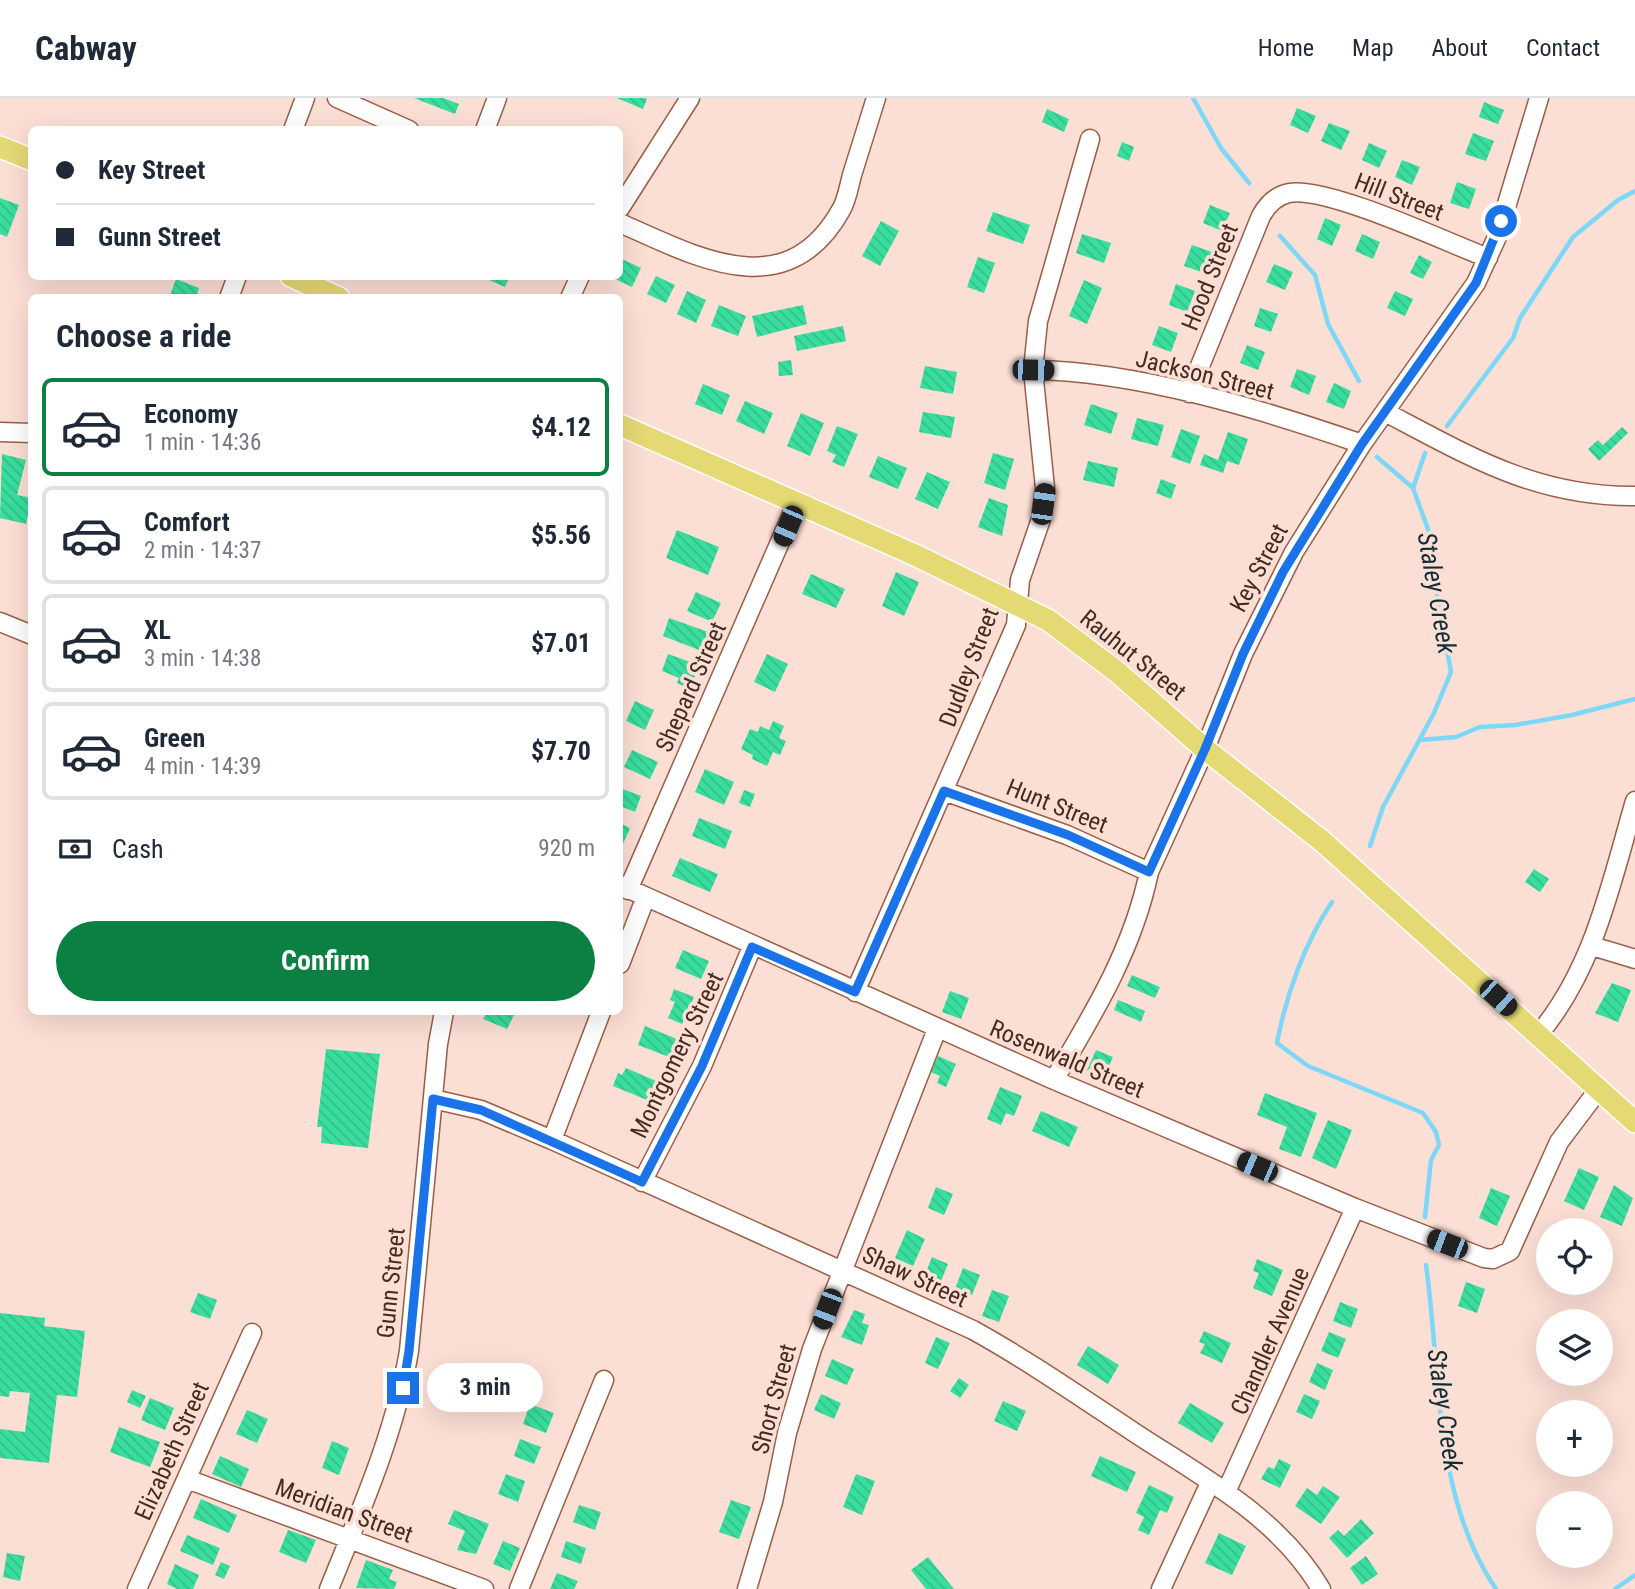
<!DOCTYPE html>
<meta charset="utf-8">
<style>
:root{--surface:#fff;--page:#f6f6f7;--text:#1f2937;--muted:#747a83;--line:#e0e1e3;--accent:#0b8043}
body{margin:0;font-family:"Roboto Condensed",sans-serif;background:var(--page);color:var(--text);height:100vh;display:flex;flex-direction:column;font-size:26px;white-space:nowrap}
*{box-sizing:border-box;margin:0}
p{font-size:23px;color:var(--muted)}
.icon{flex:none;width:38px;height:38px;fill:none;stroke:currentColor;stroke-width:2;stroke-linecap:round;stroke-linejoin:round}
.map{position:relative;flex:1;overflow:hidden}
.sheet{position:absolute;left:28px;top:196px;width:595px;height:721px;display:flex;flex-direction:column;background:var(--surface);border-radius:10px;box-shadow:0 7px 28px #0002}
.sheet>*{flex:none}
.top-card{position:absolute;left:28px;top:28px;width:595px;height:154px;border-radius:10px;box-shadow:0 7px 28px #0002;display:grid;align-content:center;height:154px;padding:0 28px;background:var(--surface)}
.fabs{position:absolute;left:1536px;top:1120px;display:grid;gap:14px}
.fabs a{display:grid;place-items:center;width:77px;height:77px;border-radius:50%;background:var(--surface);box-shadow:0 7px 28px #0002;font-size:35px}
.end{position:absolute;width:32px;height:32px;margin:-16px;border:9px solid #1a73e8;background:#fff;box-shadow:0 0 0 4px #fff}
.from{border-radius:50%}
.bubble{position:absolute;height:49px;border-radius:24px;background:var(--surface);box-shadow:0 7px 28px #0002;font-size:23px;font-weight:700;line-height:49px;text-align:center}
.car{position:absolute;width:21px;height:42px;margin:-21px -10px;border-radius:9px;box-shadow:0 0 5px 2px #0007;background:linear-gradient(#222 24%,#8ab4d8 0 40%,#222 0 76%,#8ab4d8 0 86%,#222 0)}
.top-card b{display:flex;align-items:center;gap:24px;height:66px;font-size:26px}
.top-card b+b{border-top:2px solid var(--line)}
.top-card i{width:18px;height:18px;background:var(--text)}
ul{padding:0;list-style:none}
li{display:flex;align-items:center;gap:21px;height:98px;margin:0 14px 10px;padding:0 14px;border:4px solid var(--line);border-radius:10px}
li div{flex:1}
li b{display:block;font-size:26px}
li em{font-style:normal;font-weight:700}
li.on{border-color:var(--accent)}
li>.icon{width:63px;height:63px;stroke-width:1.5}
h2{padding:0 28px;font-size:32px;line-height:84px}
.pay{display:flex;align-items:center;gap:18px;height:77px;padding:0 28px;font-size:26px}
.pay p{margin-inline-start:auto}
.action{display:flex;gap:14px;margin-top:auto;padding:14px 28px}
.action a{flex:1;height:80px;border-radius:42px;background:var(--accent);color:#fff;font-size:28px;font-weight:700;line-height:80px;text-align:center}
header{display:flex;align-items:center;gap:42px;box-sizing:border-box;height:98px;padding:0 35px;background:var(--surface);border-bottom:2px solid var(--line)}
header strong{font-size:33px}
nav{display:flex;gap:38px;margin-inline-start:auto;font-size:24px}
.map>svg:first-child{display:block}
.lines{fill:none;stroke-linecap:round;stroke-linejoin:round}
.stream{stroke:#7cd8f6;stroke-width:4.5}
.building{fill:url(#building-back-hatch)}
.minor-casing{stroke:#9a5e46;stroke-width:21}
.major-casing{stroke:#fff;stroke-width:24}
.minor{stroke:#fff;stroke-width:18}
.major{stroke:#e5d974;stroke-width:21}
.route{stroke:#1a73e8;stroke-width:9}
.labels{text-anchor:middle;stroke-width:7;stroke-linejoin:round;paint-order:stroke}
.street-label{font-size:24px;fill:#452b21;stroke:#fbded4}
.water-label{font-size:26px;font-style:italic;fill:#102d37;stroke:#fbded4}
</style>
<header>
<strong>Cabway</strong>
<nav><a>Home</a><a>Map</a><a>About</a><a>Contact</a></nav>
</header>
<div class="map">
<svg width="1635" height="1491" viewBox="0 0 1635 1491">
<defs>
<pattern id="building-back-hatch" width="6" height="6" patternUnits="userSpaceOnUse" patternTransform="scale(1.75)"><rect width="6" height="6" fill="#39de9e"/><path d="M-1 5l2 2M0 0l6 6M5-1l2 2" fill="none" stroke="#34bf88"/></pattern>
</defs>
<rect width="100%" height="100%" fill="#fbded4"/>
<g class="lines">
<path class="stream" d="M 1193,0 L 1221,50 L 1249,85
M 1280,138 L 1315,177 L 1328,226 L 1359,283
M 1447,328 L 1513,240 L 1520,220 L 1573,139 L 1618,102 L 1635,93
M 1377,359 L 1413,390
M 1420,642 L 1456,639 L 1480,629 L 1515,627 L 1572,617 L 1635,601
M 1370,748 L 1383,709 L 1434,615 L 1451,574 L 1437,497 L 1433,445 L 1413,390 L 1425,355
M 1332,804 C 1305,844 1286,897 1277,945 L 1308,968 L 1423,1015 L 1436,1034 L 1439,1047 L 1431,1062 L 1425,1119
M 1426,1167 C 1441,1273 1433,1399 1496,1491
M 1615,1491 L 1635,1477"/>
</g>
<path class="building" d="M 414,0 L 443,0 L 459,6 L 455,16 Z
M 617,0 L 644,0 L 647,1 L 643,11 Z
M 1484,4 L 1504,12 L 1498,26 L 1479,19 Z
M 1297,10 L 1316,18 L 1308,35 L 1290,27 Z
M 1047,11 L 1069,21 L 1064,34 L 1042,24 Z
M 1329,25 L 1350,33 L 1341,52 L 1321,43 Z
M 1473,35 L 1494,43 L 1486,63 L 1465,56 Z
M 1122,44 L 1134,49 L 1129,63 L 1117,58 Z
M 1369,45 L 1387,53 L 1379,70 L 1362,62 Z
M 1402,62 L 1420,69 L 1412,87 L 1395,79 Z
M 1457,84 L 1476,91 L 1469,111 L 1450,105 Z
M 0,100 L 19,107 L 7,139 L 0,136 Z
M 1210,107 L 1230,115 L 1222,133 L 1203,125 Z
M 993,114 L 1030,127 L 1023,146 L 986,133 Z
M 1325,120 L 1341,127 L 1332,148 L 1317,141 Z
M 881,123 L 899,133 L 880,168 L 862,158 Z
M 1082,136 L 1111,145 L 1104,165 L 1076,155 Z
M 1362,136 L 1380,144 L 1373,161 L 1355,153 Z
M 1192,147 L 1212,154 L 1204,175 L 1184,168 Z
M 1419,157 L 1432,164 L 1423,181 L 1410,175 Z
M 978,159 L 995,165 L 984,195 L 967,189 Z
M 622,161 L 641,170 L 632,189 L 609,178 L 620,178 Z
M 1274,166 L 1293,174 L 1285,192 L 1266,184 Z
M 480,178 L 510,178 L 505,189 Z
M 656,178 L 675,187 L 666,205 L 647,196 Z
M 176,181 L 199,190 L 196,200 L 169,200 Z
M 1084,182 L 1102,190 L 1087,226 L 1069,218 Z
M 1176,186 L 1195,193 L 1187,214 L 1169,207 Z
M 687,193 L 706,202 L 696,225 L 677,216 Z
M 1395,193 L 1413,201 L 1405,218 L 1387,210 Z
M 719,207 L 746,218 L 738,238 L 711,228 Z
M 803,207 L 807,226 L 757,239 L 752,218 Z
M 1260,210 L 1278,216 L 1271,234 L 1254,228 Z
M 843,228 L 846,243 L 797,253 L 794,238 Z
M 1159,228 L 1178,235 L 1171,254 L 1152,247 Z
M 1247,247 L 1265,254 L 1258,272 L 1240,265 Z
M 791,262 L 793,277 L 779,278 L 778,264 Z
M 925,268 L 957,274 L 953,296 L 920,290 Z
M 1297,271 L 1316,278 L 1309,297 L 1290,289 Z
M 1334,285 L 1351,293 L 1344,311 L 1326,304 Z
M 703,286 L 730,297 L 722,317 L 695,306 Z
M 745,303 L 773,315 L 764,336 L 736,323 Z
M 1091,306 L 1118,315 L 1111,336 L 1084,327 Z
M 923,314 L 955,319 L 951,340 L 919,334 Z
M 801,315 L 824,325 L 810,358 L 787,348 Z
M 1137,320 L 1164,327 L 1158,348 L 1131,341 Z
M 837,328 L 858,336 L 844,369 L 832,364 L 836,357 L 827,353 Z
M 1622,329 L 1628,335 L 1599,363 L 1588,351 L 1598,342 L 1603,347 Z
M 1181,331 L 1200,338 L 1190,366 L 1171,359 Z
M 1228,334 L 1248,341 L 1239,367 L 1227,363 L 1223,375 L 1200,367 L 1204,356 L 1218,362 Z
M 993,355 L 1014,361 L 1005,392 L 984,385 Z
M 2,356 L 26,362 L 17,397 L 32,400 L 26,426 L 0,420 Z
M 878,358 L 907,370 L 898,391 L 869,379 Z
M 1088,363 L 1118,370 L 1114,389 L 1083,382 Z
M 927,374 L 950,384 L 938,411 L 915,401 Z
M 1161,381 L 1176,387 L 1171,401 L 1156,395 Z
M 989,400 L 1008,407 L 1002,438 L 978,429 Z
M 677,432 L 719,449 L 708,477 L 666,460 Z
M 896,474 L 919,484 L 904,518 L 882,508 Z
M 811,476 L 845,491 L 836,510 L 802,496 Z
M 696,494 L 721,505 L 712,524 L 687,513 Z
M 669,520 L 711,535 L 704,554 L 663,538 Z
M 668,556 L 699,567 L 690,591 L 677,585 L 679,580 L 662,573 Z
M 767,556 L 788,566 L 775,594 L 754,584 Z
M 635,603 L 654,612 L 645,632 L 626,623 Z
M 773,623 L 784,628 L 779,640 L 786,643 L 780,657 L 773,654 L 767,668 L 752,661 L 753,657 L 741,651 L 750,631 L 758,634 L 760,628 L 769,632 Z
M 632,652 L 658,664 L 650,681 L 624,669 Z
M 705,671 L 734,684 L 724,707 L 695,694 Z
M 620,690 L 641,698 L 635,714 L 620,708 Z
M 744,692 L 755,696 L 750,709 L 739,705 Z
M 699,720 L 732,733 L 725,751 L 692,738 Z
M 620,725 L 630,730 L 620,753 Z
M 680,760 L 718,776 L 710,794 L 672,778 Z
M 1534,771 L 1549,781 L 1540,794 L 1525,784 Z
M 683,852 L 709,863 L 701,881 L 675,870 Z
M 1132,877 L 1160,889 L 1155,900 L 1127,888 Z
M 1612,885 L 1631,892 L 1618,924 L 1595,915 Z
M 674,891 L 694,899 L 682,926 L 668,920 L 675,904 L 670,902 Z
M 950,893 L 969,900 L 961,921 L 942,914 Z
M 1118,902 L 1145,913 L 1141,924 L 1114,912 Z
M 487,914 L 512,914 L 515,915 L 507,931 L 483,921 Z
M 645,928 L 677,941 L 669,959 L 638,947 Z
M 326,951 L 380,956 L 368,1050 L 321,1045 L 322,1029 L 317,1029 Z
M 1096,952 L 1113,959 L 1104,980 L 1087,972 Z
M 938,958 L 956,966 L 946,989 L 937,985 L 940,978 L 931,974 Z
M 626,970 L 656,983 L 647,1002 L 613,988 L 618,975 L 622,977 Z
M 1000,989 L 1022,998 L 1014,1018 L 1006,1015 L 1001,1027 L 987,1021 Z
M 1265,995 L 1317,1015 L 1301,1059 L 1279,1051 L 1287,1029 L 1257,1017 Z
M 1041,1013 L 1078,1029 L 1069,1049 L 1032,1033 Z
M 1328,1022 L 1352,1032 L 1336,1071 L 1312,1060 Z
M 1579,1070 L 1599,1079 L 1584,1112 L 1564,1103 Z
M 1614,1087 L 1633,1100 L 1622,1128 L 1600,1119 Z
M 936,1089 L 953,1096 L 944,1117 L 928,1110 Z
M 1491,1090 L 1510,1098 L 1497,1128 L 1479,1120 Z
M 907,1132 L 925,1141 L 913,1168 L 895,1160 Z
M 932,1159 L 948,1166 L 936,1195 L 920,1189 Z
M 1257,1161 L 1283,1172 L 1272,1198 L 1253,1190 L 1259,1175 L 1253,1173 Z
M 963,1170 L 980,1177 L 972,1197 L 955,1191 Z
M 1466,1184 L 1485,1191 L 1477,1215 L 1458,1208 Z
M 992,1192 L 1009,1198 L 999,1224 L 982,1218 Z
M 198,1195 L 217,1202 L 210,1221 L 190,1214 Z
M 1340,1204 L 1358,1211 L 1351,1230 L 1333,1223 Z
M 854,1212 L 865,1216 L 862,1225 L 869,1227 L 862,1247 L 841,1239 Z
M 0,1215 L 45,1220 L 44,1228 L 85,1233 L 77,1299 L 57,1297 L 49,1365 L 0,1360 L 0,1331 L 25,1334 L 30,1295 L 10,1293 L 9,1299 L 0,1298 Z
M 1204,1233 L 1231,1245 L 1222,1265 L 1200,1255 L 1205,1246 L 1199,1244 Z
M 1329,1234 L 1346,1241 L 1338,1260 L 1321,1253 Z
M 936,1239 L 950,1245 L 938,1271 L 925,1265 Z
M 1088,1248 L 1119,1267 L 1108,1286 L 1077,1267 Z
M 832,1261 L 854,1271 L 847,1287 L 825,1278 Z
M 1317,1265 L 1333,1272 L 1325,1292 L 1309,1284 Z
M 959,1280 L 969,1287 L 960,1300 L 950,1293 Z
M 132,1292 L 146,1298 L 140,1310 L 127,1304 Z
M 821,1296 L 841,1305 L 834,1321 L 814,1312 Z
M 1304,1296 L 1320,1303 L 1312,1321 L 1296,1314 Z
M 150,1300 L 174,1310 L 165,1332 L 141,1322 Z
M 1003,1303 L 1026,1313 L 1017,1333 L 994,1323 Z
M 1190,1305 L 1224,1325 L 1212,1345 L 1178,1325 Z
M 530,1306 L 554,1315 L 546,1335 L 523,1326 Z
M 247,1312 L 268,1321 L 257,1345 L 236,1336 Z
M 119,1329 L 160,1344 L 150,1369 L 110,1354 Z
M 520,1341 L 541,1349 L 534,1366 L 514,1358 Z
M 332,1343 L 349,1350 L 339,1377 L 322,1370 Z
M 220,1358 L 249,1371 L 241,1389 L 212,1376 Z
M 1100,1358 L 1136,1374 L 1127,1394 L 1091,1378 Z
M 1279,1361 L 1291,1367 L 1280,1390 L 1261,1381 L 1268,1369 L 1274,1371 Z
M 506,1376 L 525,1383 L 518,1404 L 498,1396 Z
M 856,1376 L 875,1383 L 862,1417 L 843,1409 Z
M 1149,1387 L 1174,1399 L 1167,1415 L 1160,1412 L 1149,1437 L 1138,1432 L 1144,1419 L 1136,1415 Z
M 1323,1388 L 1340,1399 L 1321,1426 L 1295,1408 L 1307,1390 L 1317,1397 Z
M 312,1393 L 336,1401 L 330,1418 L 298,1407 L 302,1394 L 311,1397 Z
M 201,1401 L 237,1417 L 229,1435 L 193,1420 Z
M 731,1402 L 751,1409 L 739,1441 L 719,1434 Z
M 579,1407 L 601,1414 L 595,1432 L 573,1424 Z
M 454,1412 L 489,1426 L 476,1456 L 457,1452 L 465,1433 L 448,1426 Z
M 1361,1421 L 1374,1435 L 1347,1460 L 1329,1440 L 1338,1432 L 1344,1438 Z
M 288,1432 L 316,1442 L 306,1465 L 279,1454 Z
M 1219,1435 L 1246,1448 L 1232,1477 L 1205,1465 Z
M 187,1437 L 220,1450 L 213,1467 L 180,1453 Z
M 503,1443 L 520,1450 L 510,1473 L 493,1466 Z
M 566,1443 L 586,1450 L 581,1466 L 561,1459 Z
M 7,1455 L 25,1458 L 20,1483 L 3,1479 Z
M 1366,1458 L 1378,1476 L 1362,1487 L 1350,1470 Z
M 928,1459 L 954,1491 L 926,1491 L 911,1472 Z
M 366,1462 L 393,1472 L 389,1481 L 397,1484 L 394,1491 L 356,1490 Z
M 221,1464 L 230,1468 L 224,1481 L 215,1477 Z
M 175,1466 L 199,1477 L 193,1491 L 177,1491 L 167,1486 Z
M 557,1475 L 578,1483 L 574,1491 L 550,1491 Z"/>
<g class="lines">
<defs>
<path id="minor" d="M 337,0 L 409,32
M 293,32 L 305,0
M 485,32 L 497,0
M 620,110 L 690,0
M 620,125 C 695,158 786,210 841,112 C 847,102 849,88 852,77 C 860,51 868,26 876,0
M 229,200 L 237,178
M 570,200 L 580,178
M 1033,272 C 1137,273 1264,312 1362,346
M 1189,295 L 1261,118 C 1267,107 1275,98 1289,95 C 1327,88 1446,144 1488,160
M 1385,314 C 1469,358 1536,399 1635,398
M 0,334 L 32,335
M 0,524 L 32,537
M 944,693 L 1067,737 L 1149,774
M 620,787 L 1054,982 L 1355,1110 L 1484,1160 L 1493,1161 L 1510,1153 L 1559,1044 L 1599,991
M 628,792 L 797,405
M 1592,848 L 1635,861
M 620,866 L 645,801
M 855,894 L 1016,527 L 1020,482 L 1041,421 L 1045,390 L 1033,272 L 1038,223 L 1090,41
M 1538,937 C 1594,871 1611,785 1635,703
M 1054,982 C 1094,915 1133,851 1149,774 L 1205,651 L 1243,556 L 1294,454 L 1362,346 L 1476,185 L 1497,139 L 1539,0
M 433,1001 L 481,1012 L 552,1042 L 973,1232 C 1029,1263 1082,1300 1135,1335 C 1202,1379 1279,1419 1321,1491
M 552,1042 L 601,914
M 642,1084 L 702,968 L 752,849
M 187,1381 L 484,1491
M 1226,1394 L 1355,1110
M 137,1491 L 252,1235
M 329,1491 C 360,1414 395,1336 409,1253 L 438,946 L 444,914
M 519,1491 L 604,1282
M 747,1491 L 773,1404 L 787,1335 L 812,1251 L 937,931
M 1161,1491 L 1210,1385"/>
<path id="major" d="M 0,49 L 32,62
M 291,178 L 339,200
M 620,327 L 915,457 L 1048,522 L 1116,573 L 1205,651 L 1322,743 L 1635,1024"/>
</defs>
<use href="#minor" class="minor-casing"/>
<use href="#major" class="major-casing"/>
<use href="#minor" class="minor"/>
<use href="#major" class="major"/>
</g>
<g class="lines">
<path class="route" d="M 403,1290 L 409,1253 L 433,1001 L 481,1012 L 642,1084 L 702,968 L 752,849 L 855,894 L 944,693 L 1068,737 L 1149,774 L 1205,651 L 1243,556 L 1283,474 L 1362,346 L 1476,185 L 1501,123"/>
</g>
<g class="labels">
<g class="street-label">
<text transform="translate(1399 99) rotate(21)" y="8">Hill Street</text>
<text transform="translate(1210 179) rotate(-68)" y="8">Hood Street</text>
<text transform="translate(1205 277) rotate(14)" y="8">Jackson Street</text>
<text transform="translate(1259 470) rotate(-62)" y="8">Key Street</text>
<text transform="translate(1133 557) rotate(39)" y="8">Rauhut Street</text>
<text transform="translate(969 569) rotate(-69)" y="8">Dudley Street</text>
<text transform="translate(691 589) rotate(-66)" y="8">Shepard Street</text>
<text transform="translate(1057 708) rotate(22)" y="8">Hunt Street</text>
<text transform="translate(677 957) rotate(-64)" y="8">Montgomery Street</text>
<text transform="translate(1067 961) rotate(23)" y="8">Rosenwald Street</text>
<text transform="translate(915 1179) rotate(25)" y="8">Shaw Street</text>
<text transform="translate(391 1185) rotate(-84)" y="8">Gunn Street</text>
<text transform="translate(1270 1243) rotate(-66)" y="8">Chandler Avenue</text>
<text transform="translate(774 1301) rotate(-75)" y="8">Short Street</text>
<text transform="translate(172 1353) rotate(-66)" y="8">Elizabeth Street</text>
<text transform="translate(344 1413) rotate(20)" y="8">Meridian Street</text>
</g>
<g class="water-label">
<text transform="translate(1437 495) rotate(80)" y="9">Staley Creek</text>
<text transform="translate(1445 1312) rotate(82)" y="9">Staley Creek</text>
</g>
</g>
</svg>
<div class="fabs">
<a><svg class="icon" aria-label="locate" viewBox="0 0 24 24"><circle cx="12" cy="12" r="6"/><path d="M12 2v4M12 18v4M2 12h4M18 12h4"/></svg></a>
<a><svg class="icon" aria-label="layers" viewBox="0 0 24 24"><path d="M12 4l9 5-9 5-9-5zM3 14l9 5 9-5"/></svg></a>
<a>+</a>
<a>−</a>
</div>
<i class="end from" style="left:1501px;top:123px"></i>
<i class="end" style="left:403px;top:1290px"></i>
<div class="bubble" style="left:427px;top:1265px;width:116px">3 min</div>
<i class="car" style="left:1033px;top:272px;rotate:91deg"></i>
<i class="car" style="left:1043px;top:406px;rotate:8deg"></i>
<i class="car" style="left:788px;top:428px;rotate:203deg"></i>
<i class="car" style="left:1498px;top:900px;rotate:132deg"></i>
<i class="car" style="left:1257px;top:1069px;rotate:293deg"></i>
<i class="car" style="left:1447px;top:1146px;rotate:291deg"></i>
<i class="car" style="left:827px;top:1211px;rotate:201deg"></i>
<div class="top-card">
<b><i class="from"></i>Key Street</b>
<b><i></i>Gunn Street</b>
</div>
<section class="sheet">
<h2>Choose a ride</h2>
<ul>
<li class="on"><svg class="icon" aria-label="car" viewBox="0 0 24 24"><path d="M5 17H2v-5l4-1 3-4h7l3 4 3 1v5h-3M9 17h6M6 11h13"/><circle cx="7" cy="17" r="2"/><circle cx="17" cy="17" r="2"/></svg><div><b>Economy</b><p>1 min · 14:36</p></div><em>$4.12</em></li>
<li><svg class="icon" aria-label="car" viewBox="0 0 24 24"><path d="M5 17H2v-5l4-1 3-4h7l3 4 3 1v5h-3M9 17h6M6 11h13"/><circle cx="7" cy="17" r="2"/><circle cx="17" cy="17" r="2"/></svg><div><b>Comfort</b><p>2 min · 14:37</p></div><em>$5.56</em></li>
<li><svg class="icon" aria-label="car" viewBox="0 0 24 24"><path d="M5 17H2v-5l4-1 3-4h7l3 4 3 1v5h-3M9 17h6M6 11h13"/><circle cx="7" cy="17" r="2"/><circle cx="17" cy="17" r="2"/></svg><div><b>XL</b><p>3 min · 14:38</p></div><em>$7.01</em></li>
<li><svg class="icon" aria-label="car" viewBox="0 0 24 24"><path d="M5 17H2v-5l4-1 3-4h7l3 4 3 1v5h-3M9 17h6M6 11h13"/><circle cx="7" cy="17" r="2"/><circle cx="17" cy="17" r="2"/></svg><div><b>Green</b><p>4 min · 14:39</p></div><em>$7.70</em></li>
</ul>
<div class="pay"><svg class="icon" aria-label="cash" viewBox="0 0 24 24"><path d="M3 7h18v10H3z"/><circle cx="12" cy="12" r="2"/></svg>Cash<p>920 m</p></div>
<div class="action"><a>Confirm</a></div>
</section>
</div>
